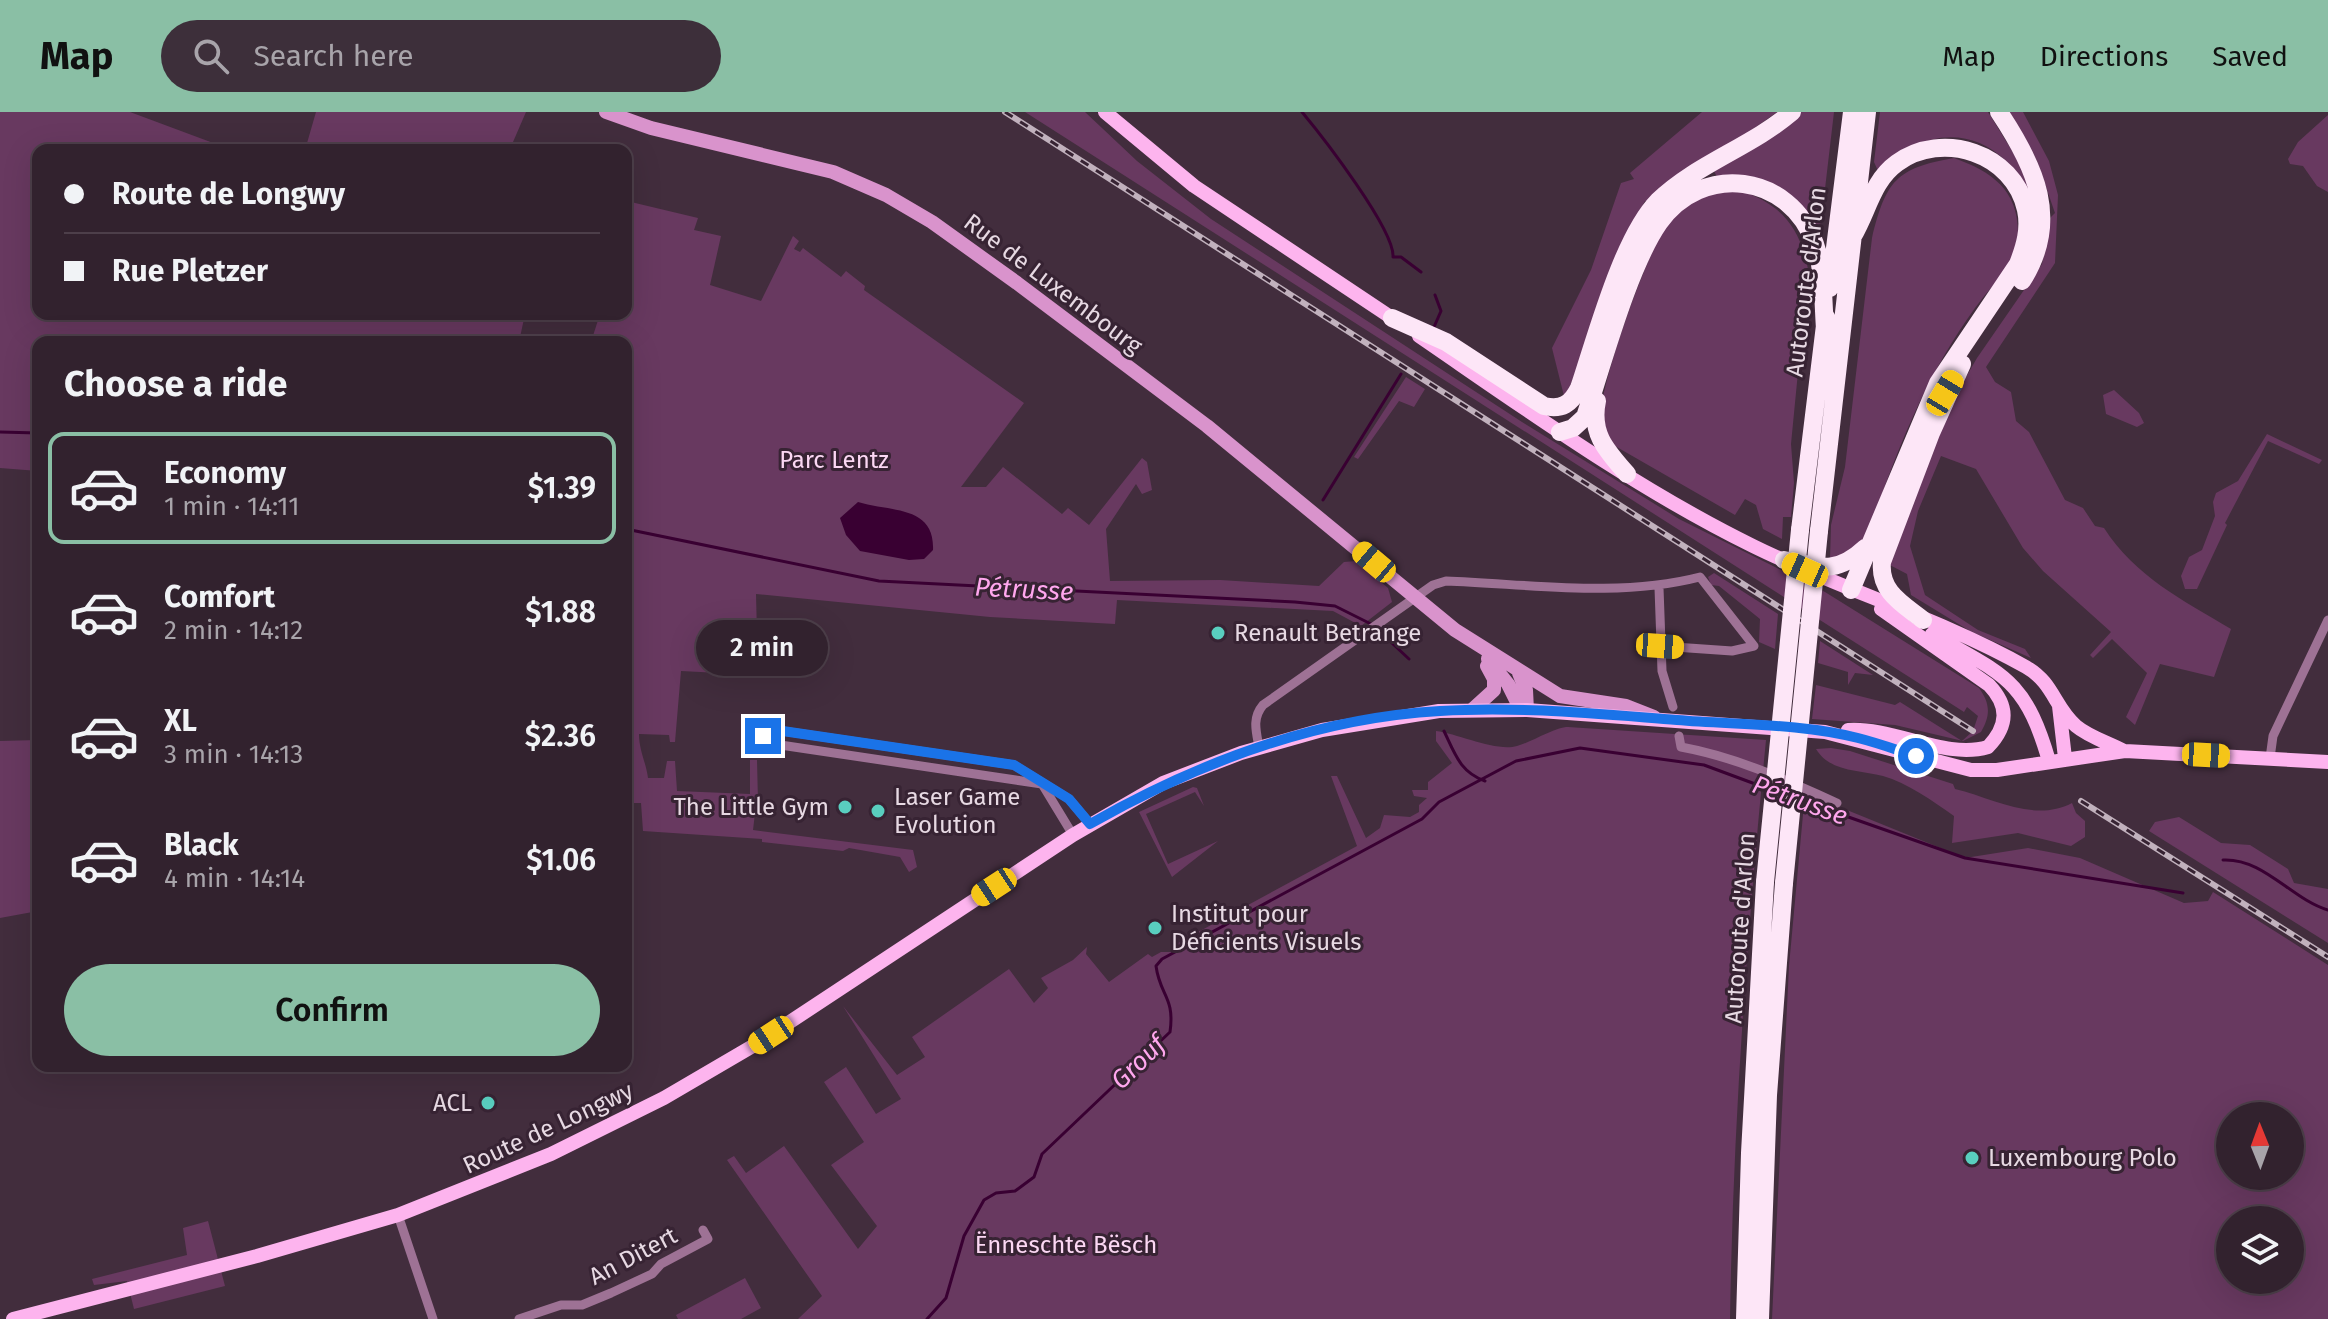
<!DOCTYPE html>
<meta charset="utf-8">
<style>
:root{--surface:#32222e;--page:#3d2f3a;--text:#f1f3f6;--muted:#a8a4aa;--line:#4d3f4a;--accent:#8abfa5}
body{margin:0;font-family:"Fira Sans",sans-serif;background:var(--page);color:var(--text);height:100vh;display:flex;flex-direction:column;font-size:30px;white-space:nowrap}
*{box-sizing:border-box;margin:0}
p{font-size:26px;color:var(--muted)}
.icon{flex:none;width:44px;height:44px;fill:none;stroke:currentColor;stroke-width:2;stroke-linecap:round;stroke-linejoin:round}
.map{position:relative;flex:1;overflow:hidden}
.side{position:absolute;left:32px;top:224px;width:600px;height:736px;display:flex;flex-direction:column;background:var(--surface);border-radius:16px;box-shadow:0 8px 32px #0002,0 0 0 2px var(--line)}
.side>*{flex:none}
.guide{position:absolute;left:32px;top:32px;width:600px;height:176px;border-radius:16px;box-shadow:0 8px 32px #0002,0 0 0 2px var(--line);display:grid;align-content:center;height:176px;padding:0 32px;background:var(--surface)}
.needle{width:52px;rotate:359deg}
.tools{position:absolute;left:2216px;top:990px;display:grid;gap:16px}
.tools a{display:grid;place-items:center;width:88px;height:88px;border-radius:50%;background:var(--surface);box-shadow:0 8px 32px #0002,0 0 0 2px var(--line);font-size:40px}
.end{position:absolute;width:36px;height:36px;margin:-18px;border:10px solid #1a73e8;background:#fff;box-shadow:0 0 0 4px #fff}
.from{border-radius:50%}
.bubble{position:absolute;height:56px;border-radius:28px;background:var(--surface);box-shadow:0 8px 32px #0002,0 0 0 2px var(--line);font-size:26px;font-weight:600;line-height:56px;text-align:center}
.car{position:absolute;width:24px;height:48px;margin:-24px -12px;border-radius:10px;box-shadow:0 0 6px 2px #0007;background:linear-gradient(#f5c518 24%,#345 0 40%,#f5c518 0 76%,#345 0 86%,#f5c518 0)}
.guide b{display:flex;align-items:center;gap:28px;height:76px;font-size:30px}
.guide b+b{border-top:2px solid var(--line)}
.guide i{width:20px;height:20px;background:var(--text)}
ul{padding:0;list-style:none}
li{display:flex;align-items:center;gap:24px;height:112px;margin:0 16px 12px;padding:0 16px;border:4px solid transparent;border-radius:16px}
li div{flex:1}
li b{display:block;font-size:30px}
li em{font-style:normal;font-weight:600}
li.selected{border-color:var(--accent)}
li>.icon{width:72px;height:72px;stroke-width:1.5}
h2{padding:0 32px;font-size:36px;line-height:96px}
.cta{display:flex;gap:16px;margin-top:auto;padding:16px 32px}
.cta a{flex:1;height:92px;border-radius:48px;background:var(--accent);color:#111;font-size:32px;font-weight:600;line-height:92px;text-align:center}
header{display:flex;align-items:center;gap:48px;box-sizing:border-box;height:112px;padding:0 40px;background:var(--accent);color:#111}
header strong{font-size:38px}
nav{display:flex;gap:44px;margin-inline-start:auto;font-size:28px}
.search{width:560px;height:72px;background:var(--page);display:flex;align-items:center;gap:20px;box-sizing:border-box;padding:0 28px;border-radius:44px;color:var(--muted);font-size:30px}
.map>svg:first-child{display:block}
.green{fill:#683960;fill-rule:evenodd}
.water{fill:#390032}
.lines{fill:none;stroke-linecap:round;stroke-linejoin:round}
.stream{stroke:#390032;stroke-width:3}
.minor{stroke:#9e7295;stroke-width:9}
.secondary{stroke:#d993cc;stroke-width:14}
.primary{stroke:#fdb4ee;stroke-width:14}
.motorway{stroke:#fde6f7;stroke-width:18}
.rail-casing{stroke:#c1b1bd;stroke-width:6}
.rail{stroke:#372333;stroke-width:3;stroke-dasharray:9;stroke-linecap:butt}
.motorway-bridge{stroke:#fde6f7;stroke-width:18}
.route{stroke:#1a73e8;stroke-width:10}
.poi-dot{fill:#59cebf;stroke:#372333;stroke-width:3}
.labels{text-anchor:middle;stroke-width:6;stroke-linejoin:round;paint-order:stroke}
.street-label{font-size:24px;fill:#e7d9e3;stroke:#372333}
.park-label{font-size:24px;fill:#fbd7f3;stroke:#372333}
.poi-label{font-size:24px;fill:#e7d9e3;stroke:#372333;text-anchor:start}
.water-label{font-size:26px;font-style:italic;fill:#ffa7ee;stroke:#372333}
</style>
<header>
<strong>Map</strong>
<div class="search"><svg class="icon" aria-label="search" viewBox="0 0 24 24"><circle cx="10" cy="10" r="6"/><path d="M15 15l6 6"/></svg>Search here</div>
<nav><a>Map</a><a>Directions</a><a>Saved</a></nav>
</header>
<div class="map">
<svg width="2328" height="1207" viewBox="0 0 2328 1207">
<rect width="100%" height="100%" fill="#422d3d"/>
<path class="green" d="M 0,0 L 130,0 L 232,38 L 38,38 L 38,202 L 525,202 L 519,230 L 38,230 L 38,359 L 0,356 Z
M 316,0 L 526,0 L 513,30 L 535,38 L 305,38 Z
M 1025,0 L 1085,0 L 1137,49 L 1211,107 L 1522,310 L 1679,407 L 1825,480 L 1979,576 C 1990,591 1991,603 1981,620 L 1963,629 L 1895,613 L 1812,607 L 1816,573 L 1895,593 L 1900,590 L 1962,629 L 1973,619 L 1978,604 L 1967,595 L 1964,600 Z
M 1702,0 L 1777,0 L 1649,91 L 1645,89 L 1622,132 L 1565,288 L 1552,236 L 1591,158 L 1621,71 L 1634,67 L 1630,61 Z
M 1797,0 L 1834,0 L 1821,111 L 1815,115 L 1807,104 L 1717,65 L 1714,59 Z
M 1880,0 L 1988,0 L 2024,58 L 2030,77 C 2020,74 2015,58 2007,50 C 1966,9 1914,24 1878,59 L 1874,50 Z
M 2009,0 L 2023,0 L 2049,49 L 2058,83 L 2055,151 L 1986,255 L 1995,270 L 2011,280 L 2016,309 L 2029,320 L 2065,388 L 2083,396 L 2095,414 L 2104,416 C 2136,465 2181,487 2231,517 L 2214,565 L 2160,552 L 2135,613 L 2126,605 L 2147,561 L 2112,527 L 2093,546 L 2090,543 L 2111,520 L 2043,459 L 2023,436 L 1976,357 L 1941,344 L 1918,399 L 1910,434 L 1925,483 L 1978,518 L 2025,537 L 2031,546 L 1970,519 L 1911,483 L 1907,462 L 1886,451 L 1940,310 L 1977,246 L 2042,152 L 2051,105 L 2055,101 L 2037,49 Z
M 2328,3 L 2328,80 L 2317,74 L 2303,54 L 2290,52 L 2288,47 L 2298,30 Z
M 1954,46 C 1993,60 2019,79 2018,123 C 2017,151 1990,175 1975,196 C 1925,265 1895,342 1868,423 L 1861,435 L 1830,447 L 1831,413 L 1845,355 L 1872,126 C 1886,69 1896,56 1954,46 Z
M 1740,78 C 1781,93 1799,113 1808,157 L 1791,332 L 1794,371 L 1791,405 L 1783,405 L 1782,427 L 1763,417 L 1756,393 L 1745,387 L 1735,403 L 1608,330 C 1605,320 1600,310 1601,300 C 1603,265 1650,129 1673,104 C 1691,85 1714,81 1740,78 Z
M 626,85 L 631,90 L 698,106 L 694,118 L 721,124 L 710,173 L 761,189 L 793,124 L 799,129 L 794,137 L 800,140 L 803,136 L 841,165 L 846,159 L 865,174 L 864,178 L 1024,291 L 961,375 L 986,375 L 1003,355 L 1062,402 L 1068,396 L 1089,413 L 1142,346 L 1147,350 L 1152,378 L 1142,382 L 1136,372 L 1106,417 L 1110,469 L 1220,468 L 1319,474 L 1344,450 L 1356,449 L 1388,476 L 1392,490 L 1361,514 L 1333,499 L 1117,488 L 1115,512 L 990,505 L 756,482 L 758,563 L 681,559 L 675,630 L 670,630 L 669,623 L 639,622 C 639,639 646,650 648,666 L 664,666 L 667,649 L 675,649 L 677,679 L 750,682 L 750,648 L 757,648 L 758,690 L 751,684 L 751,692 L 756,693 L 753,718 L 913,738 L 917,755 L 909,760 L 900,745 L 849,736 L 843,739 L 762,730 L 762,727 L 643,719 L 641,691 L 626,691 L 626,230 L 591,230 L 600,202 L 626,202 Z
M 1406,265 L 1425,277 L 1414,295 L 1399,289 L 1358,347 L 1354,345 Z
M 2114,278 L 2139,301 L 2144,311 L 2137,315 L 2106,302 L 2103,283 Z
M 2267,322 L 2322,348 L 2319,352 L 2268,329 L 2225,411 L 2227,413 L 2197,477 L 2185,477 L 2181,464 L 2189,445 L 2202,438 L 2215,404 L 2213,390 L 2216,381 L 2238,369 Z
M 1714,461 L 1778,502 L 1775,537 L 1759,530 L 1760,507 L 1719,474 L 1711,473 L 1708,465 Z
M 1820,529 L 1873,563 L 1855,561 L 1848,573 L 1848,560 L 1818,551 Z
M 1568,615 L 1766,628 C 1747,821 1733,1014 1730,1207 L 798,1207 L 822,1184 L 727,1048 L 734,1044 L 746,1061 L 784,1034 L 858,1137 L 877,1114 L 831,1053 L 864,1030 L 824,970 L 846,955 L 876,1002 L 901,987 L 843,894 L 897,963 L 925,945 L 912,925 L 1009,857 L 1034,891 L 1048,876 L 1041,866 L 1073,848 L 1087,835 L 1086,842 L 1109,870 L 1148,842 L 1152,845 L 1161,840 L 1173,840 L 1176,832 L 1357,734 L 1331,664 L 1337,664 L 1366,726 L 1380,716 L 1384,703 L 1410,705 L 1419,700 L 1419,693 L 1427,686 L 1414,684 L 1412,678 L 1428,678 L 1428,670 L 1452,651 L 1436,629 L 1436,619 C 1459,622 1496,640 1517,634 C 1532,630 1555,615 1568,615 Z
M 38,628 L 38,799 L 0,806 L 0,629 Z
M 1831,636 L 1850,639 L 1953,672 L 1955,677 C 1993,686 2034,711 2072,691 L 2076,701 L 2085,709 L 2085,725 L 2071,734 L 2018,721 L 1952,731 L 1954,704 C 1933,689 1907,671 1883,664 C 1859,658 1830,660 1816,637 Z
M 1193,675 L 1197,676 L 1204,694 L 1195,680 L 1146,702 L 1168,752 L 1218,729 L 1172,765 L 1139,700 Z
M 1805,681 L 1965,746 L 2028,736 L 2080,746 L 2184,791 L 2208,789 L 2213,780 L 2328,853 L 2328,1207 L 1772,1207 L 1789,854 ZM 2230,1004 L 2290,1004 L 2290,1064 L 2230,1064 ZM 2230,1108 L 2290,1108 L 2290,1168 L 2230,1168 Z
M 2179,705 L 2221,731 L 2250,733 L 2288,757 L 2294,771 L 2328,777 L 2328,831 L 2149,719 L 2155,710 Z
M 208,1109 L 225,1174 L 134,1197 L 127,1169 L 94,1173 L 92,1167 L 187,1143 L 183,1116 Z
M 745,1166 L 761,1196 L 741,1207 L 678,1207 L 676,1203 Z"/>
<path class="water" d="M 858,390 C 890,400 935,393 933,438 L 924,447 L 909,448 L 860,439 L 846,423 L 840,406 Z"/>
<g class="lines">
<path class="stream" d="M 1302,0 C 1322,24 1395,118 1393,145 L 1401,145 L 1421,160
M 1434,215 L 1441,199 L 1435,183
M 0,320 L 38,321
M 1323,388 L 1401,262
M 626,417 L 879,469 L 1295,490 L 1335,494 L 1371,512
M 1377,517 L 1409,547
M 1444,619 C 1455,642 1460,660 1485,669
M 1800,688 L 1965,746 L 2183,781
M 2223,748 C 2264,746 2291,787 2328,798
M 927,1207 L 946,1186 L 964,1124 L 984,1088 L 996,1081 L 1015,1079 L 1034,1065 L 1042,1042 L 1170,920 C 1175,885 1160,884 1156,854 L 1162,847 L 1422,707 L 1439,690 L 1516,649 L 1580,636 L 1704,653 L 1766,676"/>
<path class="minor" d="M 1659,476 L 1662,559 L 1673,595
M 1679,624 L 1681,635 C 1736,645 1786,668 1837,691
M 1259,635 C 1256,619 1252,606 1263,593 L 1433,473 L 1446,469 C 1530,472 1618,486 1700,465 L 1754,534 L 1732,539 L 1660,534
M 2270,646 L 2273,624 L 2328,508
M 1073,723 L 1042,672 L 767,631 L 763,624 L 769,617 L 1014,653 L 1069,687 L 1090,712
M 398,1103 L 433,1207
M 519,1207 L 561,1193 L 582,1193 L 611,1181 L 652,1162 L 661,1152 L 708,1127 L 703,1118"/>
<path class="secondary" d="M 606,0 L 651,16 L 833,60 L 886,83 L 932,110 L 1017,171 L 1207,314 L 1455,518 L 1560,584 L 1626,594 L 1654,605
M 1488,547 L 1508,572 L 1521,598
M 1519,561 L 1526,578 L 1527,598
M 1472,598 L 1494,578 L 1494,567 L 1487,554"/>
<path class="primary" d="M 1105,0 L 1194,74 L 1398,210
M 1419,224 C 1527,298 1635,376 1753,434 C 1842,478 1939,506 2026,555 C 2054,571 2054,595 2076,614 C 2089,625 2109,631 2124,639
M 1932,522 C 2003,563 2025,566 2049,649
M 2059,594 L 2065,646
M 1848,618 C 1894,615 1946,648 1988,635 C 2008,614 2009,594 1989,573 L 1881,497
M 13,1207 L 257,1144 L 398,1103 L 551,1042 L 664,986 L 758,931 L 1073,723 L 1163,671 L 1241,641 L 1322,618 L 1439,599 L 1527,598 L 1825,620 L 1971,658 L 1997,658 L 2125,639 L 2328,650"/>
<path class="motorway" d="M 1999,0 C 2035,54 2061,108 2022,169
M 1830,176 L 1852,0
M 1392,206 L 1446,230 L 1544,294 C 1562,298 1571,292 1579,276 C 1596,226 1622,126 1658,89 C 1696,52 1751,35 1792,0
M 1597,289 C 1590,322 1607,339 1627,362
M 1560,320 L 1573,316 L 1585,305 C 1603,251 1628,156 1659,111 C 1702,50 1790,61 1815,132 C 1824,159 1823,189 1825,217
M 1800,418 L 1826,205
M 1819,419 L 1867,0
M 1784,448 C 1819,455 1836,463 1865,436
M 1851,478 L 1938,271 L 2018,152 C 2025,134 2030,117 2026,98 C 2014,41 1942,18 1897,51 C 1872,69 1868,99 1853,124
M 1923,508 C 1903,492 1879,480 1882,450 L 1931,321 L 1962,252
M 1745,1207 L 1750,1041 L 1765,770
M 1760,1207 L 1768,983 L 1784,771"/>
<defs>
<path id="rail" d="M 1005,0 L 1973,619
M 2081,689 L 2328,845"/>
</defs>
<use href="#rail" class="rail-casing"/>
<use href="#rail" class="rail"/>
<path class="motorway-bridge" d="M 1765,770 L 1800,418
M 1784,771 L 1819,419"/>
</g>
<g class="lines">
<path class="route" d="M 763,624 L 769,617 L 1014,653 L 1069,687 L 1090,712 C 1197,651 1316,606 1440,599 C 1519,594 1598,602 1677,608 C 1736,613 1800,611 1858,626 C 1878,631 1897,638 1916,644"/>
</g>
<g class="poi-dot">
<circle cx="1218" cy="521" r="8"/>
<circle cx="845" cy="695" r="8"/>
<circle cx="878" cy="699" r="8"/>
<circle cx="1155" cy="816" r="8"/>
<circle cx="488" cy="991" r="8"/>
<circle cx="1972" cy="1046" r="8"/>
</g>
<g class="labels">
<g class="street-label">
<text transform="translate(1806 170) rotate(-83)" y="8">Autoroute d'Arlon</text>
<text transform="translate(1053 172) rotate(37)" y="8">Rue de Luxembourg</text>
<text transform="translate(1740 816) rotate(-86)" y="8">Autoroute d'Arlon</text>
<text transform="translate(548 1016) rotate(-25)" y="8">Route de Longwy</text>
<text transform="translate(633 1144) rotate(-28)" y="8">An Ditert</text>
</g>
<g class="park-label">
<text x="834" y="356">Parc Lentz</text>
<text x="1066" y="1141">Ënneschte Bësch</text>
</g>
<g class="poi-label">
<text x="1234" y="529">Renault Betrange</text>
<text x="894" y="693">Laser Game<tspan x="894" dy="28">Evolution</tspan></text>
<text x="829" y="703" text-anchor="end">The Little Gym</text>
<text x="1171" y="810">Institut pour<tspan x="1171" dy="28">Déficients Visuels</tspan></text>
<text x="472" y="999" text-anchor="end">ACL</text>
<text x="1988" y="1054">Luxembourg Polo</text>
</g>
<g class="water-label">
<text transform="translate(1024 477) rotate(3)" y="9">Pétrusse</text>
<text transform="translate(1800 688) rotate(20)" y="9">Pétrusse</text>
<text transform="translate(1138 950) rotate(-44)" y="9">Grouf</text>
</g>
</g>
</svg>
<div class="tools">
<a><svg class="needle" viewBox="-14 -14 28 28"><path d="M0-13l5 13h-10z" fill="#e53935"/><path d="M0 13l5-13h-10z" fill="#a8a4aa"/></svg></a>
<a><svg class="icon" aria-label="layers" viewBox="0 0 24 24"><path d="M12 4l9 5-9 5-9-5zM3 14l9 5 9-5"/></svg></a>
</div>
<i class="end from" style="left:1916px;top:644px"></i>
<i class="end" style="left:763px;top:624px"></i>
<div class="bubble" style="left:696px;top:508px;width:132px">2 min</div>
<i class="car" style="left:1945px;top:281px;rotate:31deg"></i>
<i class="car" style="left:1374px;top:450px;rotate:310deg"></i>
<i class="car" style="left:1805px;top:458px;rotate:294deg"></i>
<i class="car" style="left:1660px;top:534px;rotate:94deg"></i>
<i class="car" style="left:2206px;top:643px;rotate:93deg"></i>
<i class="car" style="left:994px;top:775px;rotate:237deg"></i>
<i class="car" style="left:771px;top:923px;rotate:237deg"></i>
<div class="guide">
<b><i class="from"></i>Route de Longwy</b>
<b><i></i>Rue Pletzer</b>
</div>
<section class="side">
<h2>Choose a ride</h2>
<ul>
<li class="selected"><svg class="icon" aria-label="car" viewBox="0 0 24 24"><path d="M5 17H2v-5l4-1 3-4h7l3 4 3 1v5h-3M9 17h6M6 11h13"/><circle cx="7" cy="17" r="2"/><circle cx="17" cy="17" r="2"/></svg><div><b>Economy</b><p>1 min · 14:11</p></div><em>$1.39</em></li>
<li><svg class="icon" aria-label="car" viewBox="0 0 24 24"><path d="M5 17H2v-5l4-1 3-4h7l3 4 3 1v5h-3M9 17h6M6 11h13"/><circle cx="7" cy="17" r="2"/><circle cx="17" cy="17" r="2"/></svg><div><b>Comfort</b><p>2 min · 14:12</p></div><em>$1.88</em></li>
<li><svg class="icon" aria-label="car" viewBox="0 0 24 24"><path d="M5 17H2v-5l4-1 3-4h7l3 4 3 1v5h-3M9 17h6M6 11h13"/><circle cx="7" cy="17" r="2"/><circle cx="17" cy="17" r="2"/></svg><div><b>XL</b><p>3 min · 14:13</p></div><em>$2.36</em></li>
<li><svg class="icon" aria-label="car" viewBox="0 0 24 24"><path d="M5 17H2v-5l4-1 3-4h7l3 4 3 1v5h-3M9 17h6M6 11h13"/><circle cx="7" cy="17" r="2"/><circle cx="17" cy="17" r="2"/></svg><div><b>Black</b><p>4 min · 14:14</p></div><em>$1.06</em></li>
</ul>
<div class="cta"><a>Confirm</a></div>
</section>
</div>
